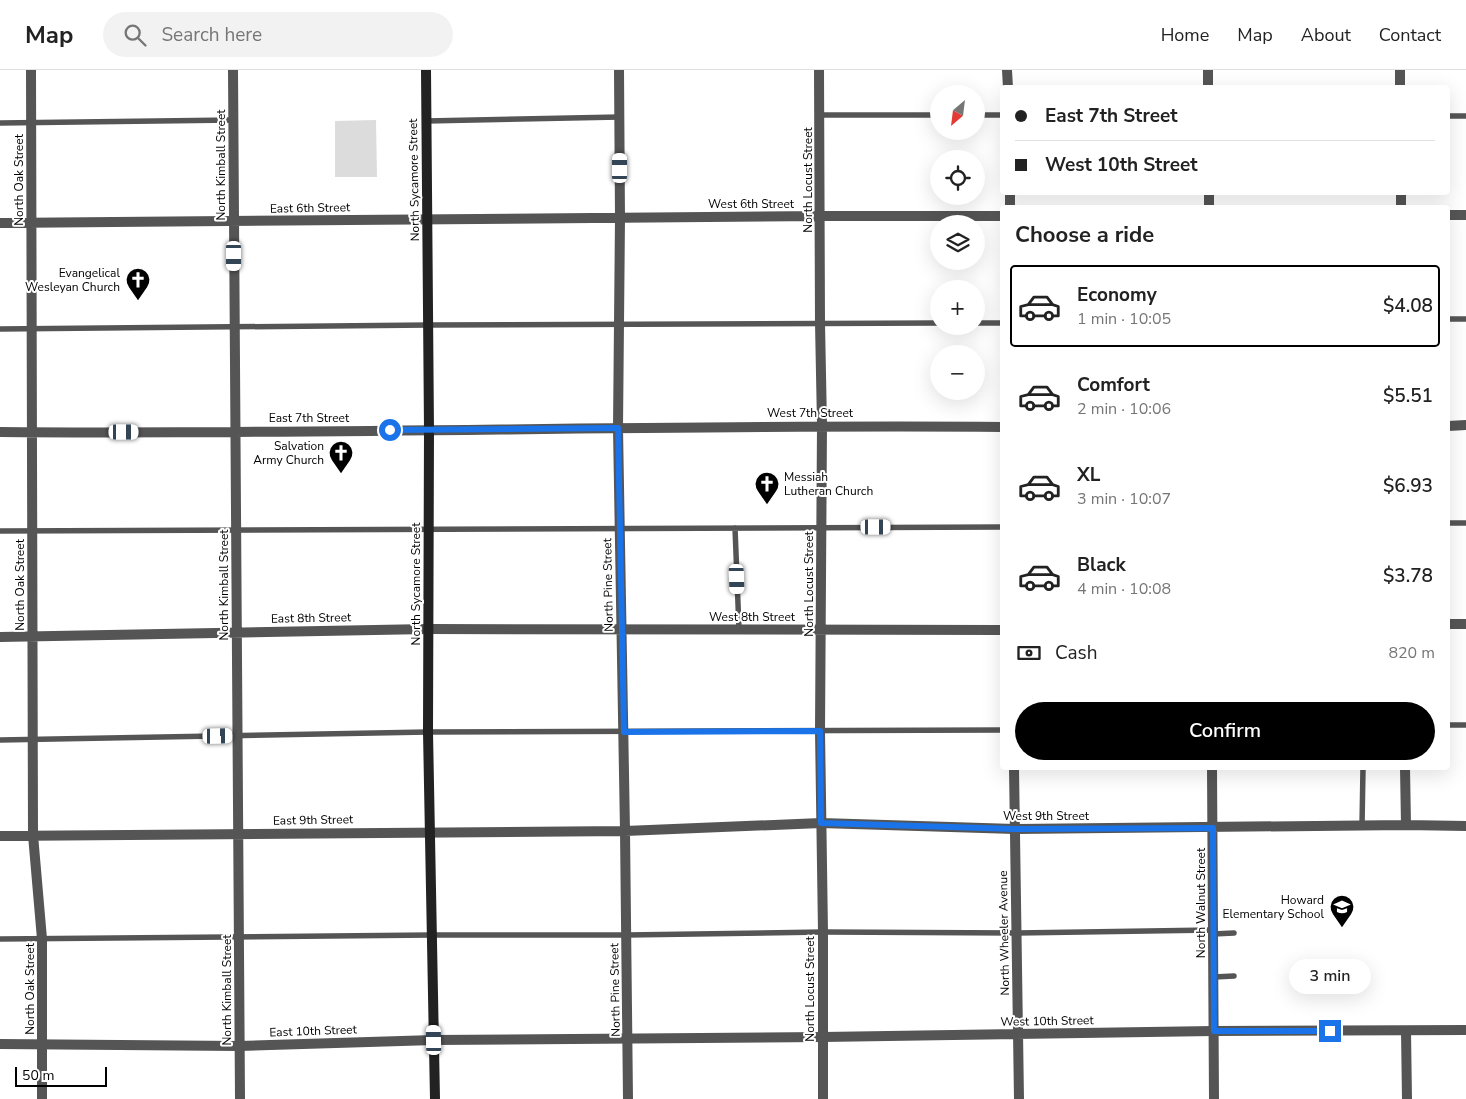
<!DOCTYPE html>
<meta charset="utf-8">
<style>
:root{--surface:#fff;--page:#f2f2f2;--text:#222;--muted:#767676;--line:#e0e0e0;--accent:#000}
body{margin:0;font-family:"Nunito Sans",sans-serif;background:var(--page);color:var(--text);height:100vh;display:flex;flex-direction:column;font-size:19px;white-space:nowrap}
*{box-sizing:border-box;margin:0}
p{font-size:16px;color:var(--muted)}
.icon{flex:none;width:28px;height:28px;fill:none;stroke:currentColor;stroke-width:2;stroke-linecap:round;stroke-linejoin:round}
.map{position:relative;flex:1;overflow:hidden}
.sheet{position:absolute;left:1000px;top:135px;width:450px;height:565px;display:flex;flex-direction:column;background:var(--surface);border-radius:5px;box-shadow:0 5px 20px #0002}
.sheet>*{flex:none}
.hud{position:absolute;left:1000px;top:15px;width:450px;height:110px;border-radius:5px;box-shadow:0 5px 20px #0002;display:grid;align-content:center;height:110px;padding:0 15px;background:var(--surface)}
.needle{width:32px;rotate:208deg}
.tools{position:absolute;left:930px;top:15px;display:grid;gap:10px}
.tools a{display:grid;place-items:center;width:55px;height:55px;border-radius:50%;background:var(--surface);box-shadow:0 5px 20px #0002;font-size:25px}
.scale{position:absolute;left:15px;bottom:12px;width:92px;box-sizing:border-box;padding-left:5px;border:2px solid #000;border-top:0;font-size:14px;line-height:18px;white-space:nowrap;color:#000;-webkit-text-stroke:4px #fff;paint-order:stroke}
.end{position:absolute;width:22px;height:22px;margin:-11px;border:6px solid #1a73e8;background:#fff;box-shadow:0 0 0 2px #fff}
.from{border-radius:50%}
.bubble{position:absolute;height:35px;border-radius:18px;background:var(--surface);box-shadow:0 5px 20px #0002;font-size:16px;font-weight:600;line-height:35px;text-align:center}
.car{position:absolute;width:15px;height:30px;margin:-15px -8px;border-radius:6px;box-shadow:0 0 4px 1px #0007;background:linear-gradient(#fff 24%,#345 0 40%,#fff 0 76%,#345 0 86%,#fff 0)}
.hud b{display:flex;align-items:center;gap:18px;height:48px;font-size:19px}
.hud b+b{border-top:1px solid var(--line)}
.hud i{width:12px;height:12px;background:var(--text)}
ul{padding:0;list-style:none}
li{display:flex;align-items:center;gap:15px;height:82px;margin:0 10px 8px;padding:0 5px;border:2px solid transparent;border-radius:5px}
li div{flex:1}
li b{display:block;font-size:19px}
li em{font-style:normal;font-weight:600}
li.on{border-color:var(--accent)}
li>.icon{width:45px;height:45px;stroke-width:1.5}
h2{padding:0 15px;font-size:22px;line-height:60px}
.pay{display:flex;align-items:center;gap:12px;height:55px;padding:0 15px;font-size:19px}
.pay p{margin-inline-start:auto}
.cta{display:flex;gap:10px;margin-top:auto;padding:10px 15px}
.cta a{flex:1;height:58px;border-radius:30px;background:var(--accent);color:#fff;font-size:20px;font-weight:600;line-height:58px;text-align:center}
header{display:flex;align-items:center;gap:30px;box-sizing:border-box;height:70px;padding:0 25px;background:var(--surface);border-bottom:1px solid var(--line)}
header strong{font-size:24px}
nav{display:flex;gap:28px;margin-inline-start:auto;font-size:18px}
.search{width:350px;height:45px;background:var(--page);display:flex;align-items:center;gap:12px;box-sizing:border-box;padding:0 18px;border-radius:28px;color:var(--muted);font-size:19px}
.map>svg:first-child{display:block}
.green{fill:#dcdcdc}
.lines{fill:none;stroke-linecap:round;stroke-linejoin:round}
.service{stroke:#555;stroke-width:5.5}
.minor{stroke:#555;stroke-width:10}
.tertiary{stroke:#555;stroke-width:10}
.secondary{stroke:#222;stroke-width:10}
.route{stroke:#1a73e8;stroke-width:6}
.labels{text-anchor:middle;stroke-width:4;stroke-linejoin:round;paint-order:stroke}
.street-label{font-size:12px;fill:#000;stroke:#fff}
.poi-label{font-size:12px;fill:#000;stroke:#fff;text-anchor:end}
</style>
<header>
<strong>Map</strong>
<div class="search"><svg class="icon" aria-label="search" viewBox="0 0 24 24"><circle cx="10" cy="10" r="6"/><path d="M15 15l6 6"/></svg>Search here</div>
<nav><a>Home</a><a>Map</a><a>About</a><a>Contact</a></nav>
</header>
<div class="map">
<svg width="1466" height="1029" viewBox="0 0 1466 1029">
<rect width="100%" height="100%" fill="#fff"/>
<path class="green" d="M 376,50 L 377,107 L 335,107 L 335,51 Z"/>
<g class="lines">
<path class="service" d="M 820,45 L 939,45
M 976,45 L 1002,45
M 1448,46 L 1466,46
M 426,51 L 620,47
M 0,53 L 234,50
M 1448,249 L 1466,249
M 976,253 L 1002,253
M 0,259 L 429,255 L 939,253
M 1448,453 L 1466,453
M 735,458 L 739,559
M 0,461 L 1002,457
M 1448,655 L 1466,655
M 0,670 L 428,662 L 1002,660
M 1362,756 L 1363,698
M 1213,864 L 1234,863
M 0,869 L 432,865 L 627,865 L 823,862 L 1017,863 L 1213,860
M 1214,907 L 1234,906"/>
<path class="minor" d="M 31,0 L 33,765 L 42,869 L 42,1029
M 233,0 L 240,1029
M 619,0 L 620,148 L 618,358 L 625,761 L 628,1029
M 819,0 L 820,253 L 822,355 L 820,661 L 823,862 L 823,1029
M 1208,0 L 1208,18
M 1400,0 L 1400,18
M 1209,122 L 1209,138
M 1401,122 L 1401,138
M 1448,145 L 1466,145
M 0,153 L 820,146 L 1002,146
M 1448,356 L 1466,355
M 0,362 C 334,365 668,354 1002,357
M 1448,554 L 1466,554
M 0,567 L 428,559 L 1002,560
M 1212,698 L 1214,1029
M 1405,698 L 1406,755
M 0,766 L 625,761 L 821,753 L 1015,759 L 1406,755 L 1466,756
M 1406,961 L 1407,1029"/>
<path class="tertiary" d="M 1007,0 L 1008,18
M 1010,122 L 1010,138
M 1014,698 L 1019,1029
M 0,974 L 239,976 L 434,970 L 823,967 L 1214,961 L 1466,960"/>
<path class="secondary" d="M 426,0 L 429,360 L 428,662 L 435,1029"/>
</g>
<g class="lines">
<path class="route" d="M 390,360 L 618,358 L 624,662 L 820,661 L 821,753 L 1015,759 L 1213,758 L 1214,961 L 1330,961"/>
</g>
<defs>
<symbol id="church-pin" viewBox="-11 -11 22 30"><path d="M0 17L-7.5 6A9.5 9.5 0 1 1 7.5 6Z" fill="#000" stroke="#fff"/><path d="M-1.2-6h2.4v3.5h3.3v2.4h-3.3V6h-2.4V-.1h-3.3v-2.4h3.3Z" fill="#fff"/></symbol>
<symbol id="school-pin" viewBox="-11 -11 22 30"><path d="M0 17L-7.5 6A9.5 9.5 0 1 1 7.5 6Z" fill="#000" stroke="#fff"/><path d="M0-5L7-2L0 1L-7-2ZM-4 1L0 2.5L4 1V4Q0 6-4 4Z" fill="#fff"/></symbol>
</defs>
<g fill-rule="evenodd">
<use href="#church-pin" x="124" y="196" width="28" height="38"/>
<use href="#church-pin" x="327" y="369" width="28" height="38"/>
<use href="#church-pin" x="753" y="400" width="28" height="38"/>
<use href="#school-pin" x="1328" y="823" width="28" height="38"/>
</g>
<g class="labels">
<g class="street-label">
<text transform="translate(221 95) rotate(-90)" y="4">North Kimball Street</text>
<text transform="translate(19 110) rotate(-90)" y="4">North Oak Street</text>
<text transform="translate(414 110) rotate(-91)" y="4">North Sycamore Street</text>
<text transform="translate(808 110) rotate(-90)" y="4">North Locust Street</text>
<text x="751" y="138">West 6th Street</text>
<text transform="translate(310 138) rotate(-1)" y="4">East 6th Street</text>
<text x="810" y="347">West 7th Street</text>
<text x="309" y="352">East 7th Street</text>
<text transform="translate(416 514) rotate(-90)" y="4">North Sycamore Street</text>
<text transform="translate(809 514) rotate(-90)" y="4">North Locust Street</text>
<text transform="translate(20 515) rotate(-90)" y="4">North Oak Street</text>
<text transform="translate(224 515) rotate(-90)" y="4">North Kimball Street</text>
<text transform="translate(608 515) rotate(-91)" y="4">North Pine Street</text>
<text x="752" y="551">West 8th Street</text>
<text transform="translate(311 548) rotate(-1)" y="4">East 8th Street</text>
<text x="1046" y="750">West 9th Street</text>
<text transform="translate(313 750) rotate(-1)" y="4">East 9th Street</text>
<text transform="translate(1201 833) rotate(-90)" y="4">North Walnut Street</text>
<text transform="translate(1004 863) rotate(-91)" y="4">North Wheeler Avenue</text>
<text transform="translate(30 919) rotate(-90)" y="4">North Oak Street</text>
<text transform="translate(810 919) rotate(-90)" y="4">North Locust Street</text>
<text transform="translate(227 920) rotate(-90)" y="4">North Kimball Street</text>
<text transform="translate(615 920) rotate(-91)" y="4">North Pine Street</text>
<text transform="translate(1047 951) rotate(-1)" y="4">West 10th Street</text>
<text transform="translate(313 961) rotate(-2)" y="4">East 10th Street</text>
</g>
<g class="poi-label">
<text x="120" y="207">Evangelical<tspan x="120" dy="14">Wesleyan Church</tspan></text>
<text x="324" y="380">Salvation<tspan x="324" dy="14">Army Church</tspan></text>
<text x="784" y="411" text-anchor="start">Messiah<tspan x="784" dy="14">Lutheran Church</tspan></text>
<text x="1324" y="834">Howard<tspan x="1324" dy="14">Elementary School</tspan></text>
</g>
</g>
</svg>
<div class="tools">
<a><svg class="needle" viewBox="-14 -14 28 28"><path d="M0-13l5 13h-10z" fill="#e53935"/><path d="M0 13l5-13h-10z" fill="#767676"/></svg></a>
<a><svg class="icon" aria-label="locate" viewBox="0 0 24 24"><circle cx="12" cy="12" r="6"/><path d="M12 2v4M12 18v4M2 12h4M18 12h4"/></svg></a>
<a><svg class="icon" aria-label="layers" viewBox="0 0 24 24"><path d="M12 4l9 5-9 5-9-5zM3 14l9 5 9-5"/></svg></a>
<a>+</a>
<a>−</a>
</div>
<div class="scale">50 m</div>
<i class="end from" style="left:390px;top:360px"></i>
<i class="end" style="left:1330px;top:961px"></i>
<div class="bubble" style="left:1289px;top:889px;width:82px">3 min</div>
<i class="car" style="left:620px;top:98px;rotate:0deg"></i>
<i class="car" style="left:234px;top:186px;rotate:180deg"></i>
<i class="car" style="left:124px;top:362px;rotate:90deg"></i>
<i class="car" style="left:876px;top:457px;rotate:90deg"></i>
<i class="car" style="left:737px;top:509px;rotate:178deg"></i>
<i class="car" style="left:218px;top:666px;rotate:89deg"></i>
<i class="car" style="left:434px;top:970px;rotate:359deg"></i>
<div class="hud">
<b><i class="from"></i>East 7th Street</b>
<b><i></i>West 10th Street</b>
</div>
<section class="sheet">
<h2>Choose a ride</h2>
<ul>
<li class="on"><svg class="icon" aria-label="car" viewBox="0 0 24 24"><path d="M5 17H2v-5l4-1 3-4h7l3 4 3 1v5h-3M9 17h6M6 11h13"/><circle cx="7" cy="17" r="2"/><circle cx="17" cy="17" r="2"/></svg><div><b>Economy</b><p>1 min · 10:05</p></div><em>$4.08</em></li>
<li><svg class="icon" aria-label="car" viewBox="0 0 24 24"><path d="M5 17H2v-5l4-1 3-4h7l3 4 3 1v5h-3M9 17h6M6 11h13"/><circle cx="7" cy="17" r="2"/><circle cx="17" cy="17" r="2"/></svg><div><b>Comfort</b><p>2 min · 10:06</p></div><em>$5.51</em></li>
<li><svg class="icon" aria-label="car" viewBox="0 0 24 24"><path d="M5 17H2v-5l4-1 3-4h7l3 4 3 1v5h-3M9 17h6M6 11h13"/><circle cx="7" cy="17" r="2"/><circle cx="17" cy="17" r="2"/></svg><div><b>XL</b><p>3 min · 10:07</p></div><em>$6.93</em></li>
<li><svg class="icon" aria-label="car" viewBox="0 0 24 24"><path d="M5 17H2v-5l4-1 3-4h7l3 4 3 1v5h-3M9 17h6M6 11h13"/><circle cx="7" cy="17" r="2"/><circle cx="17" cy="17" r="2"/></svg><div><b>Black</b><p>4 min · 10:08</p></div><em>$3.78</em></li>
</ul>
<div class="pay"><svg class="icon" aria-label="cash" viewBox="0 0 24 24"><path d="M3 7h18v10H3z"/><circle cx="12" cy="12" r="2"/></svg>Cash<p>820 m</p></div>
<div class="cta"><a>Confirm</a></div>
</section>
</div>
